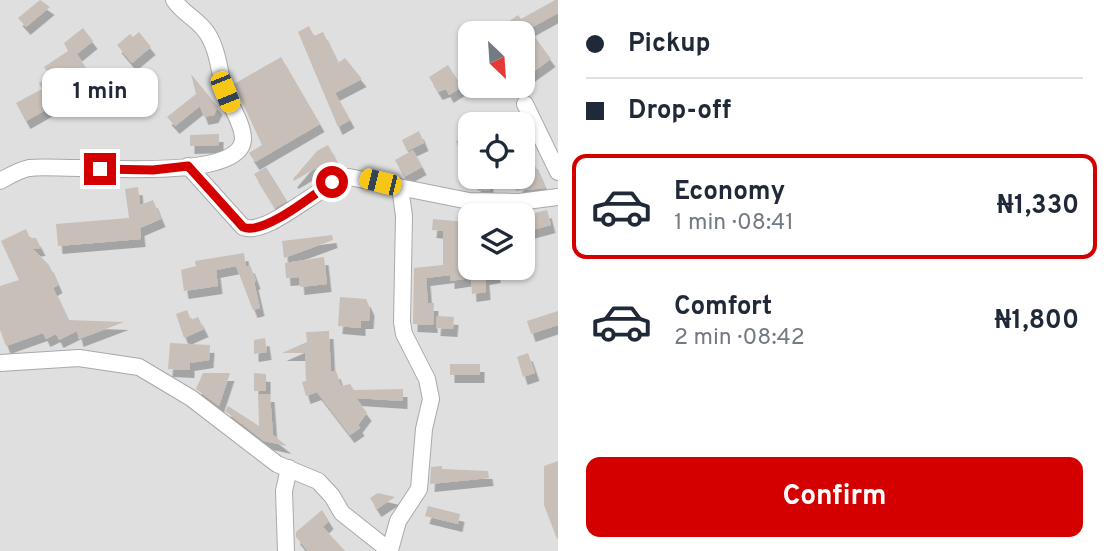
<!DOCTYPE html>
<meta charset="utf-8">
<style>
:root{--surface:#fff;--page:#f6f6f7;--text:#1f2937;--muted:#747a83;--line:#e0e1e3;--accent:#d40000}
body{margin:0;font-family:Overpass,sans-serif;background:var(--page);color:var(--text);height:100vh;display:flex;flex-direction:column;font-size:26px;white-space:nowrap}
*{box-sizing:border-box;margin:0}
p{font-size:23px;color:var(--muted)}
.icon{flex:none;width:38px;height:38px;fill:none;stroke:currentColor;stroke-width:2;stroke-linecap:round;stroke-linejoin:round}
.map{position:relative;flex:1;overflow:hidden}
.sheet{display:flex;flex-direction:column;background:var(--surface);width:553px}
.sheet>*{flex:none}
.guide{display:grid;align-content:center;height:154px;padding:0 28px;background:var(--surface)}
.needle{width:46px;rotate:155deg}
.fabs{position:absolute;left:458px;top:21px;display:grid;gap:14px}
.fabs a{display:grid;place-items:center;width:77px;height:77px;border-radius:14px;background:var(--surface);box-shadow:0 2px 5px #0004;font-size:35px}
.end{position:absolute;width:32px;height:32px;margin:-16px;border:9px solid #d40000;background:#fff;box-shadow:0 0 0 4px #fff}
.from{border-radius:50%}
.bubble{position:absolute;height:49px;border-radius:14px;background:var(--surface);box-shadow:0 2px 5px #0004;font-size:23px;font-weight:700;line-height:49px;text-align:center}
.car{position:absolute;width:21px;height:42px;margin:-21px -10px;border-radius:9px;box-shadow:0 0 5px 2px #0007;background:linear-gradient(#f5c518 24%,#345 0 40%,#f5c518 0 76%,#345 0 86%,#f5c518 0)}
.guide b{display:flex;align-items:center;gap:24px;height:66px;font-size:26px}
.guide b+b{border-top:2px solid var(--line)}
.guide i{width:18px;height:18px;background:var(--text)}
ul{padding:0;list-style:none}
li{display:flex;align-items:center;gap:21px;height:105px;margin:0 14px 10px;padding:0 14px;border:4px solid transparent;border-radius:14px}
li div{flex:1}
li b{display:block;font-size:26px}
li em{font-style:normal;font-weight:700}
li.selected{border-color:var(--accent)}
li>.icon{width:63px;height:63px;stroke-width:1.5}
.button{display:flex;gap:14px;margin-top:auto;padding:14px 28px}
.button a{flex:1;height:80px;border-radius:14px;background:var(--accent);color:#fff;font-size:28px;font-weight:700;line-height:80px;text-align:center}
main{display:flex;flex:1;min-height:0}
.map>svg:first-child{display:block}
.residential{fill:#e0dfdf;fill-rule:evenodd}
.building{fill:#c7bfb8;filter:url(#shadow)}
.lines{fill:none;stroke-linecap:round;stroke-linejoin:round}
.minor-casing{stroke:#a9a9a9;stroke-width:18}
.minor{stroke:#fff;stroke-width:16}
.route{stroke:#d40000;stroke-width:9}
</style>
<main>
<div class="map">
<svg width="558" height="551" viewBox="0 0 558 551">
<defs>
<filter id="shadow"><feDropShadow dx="4.5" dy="8" stdDeviation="0" flood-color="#0004"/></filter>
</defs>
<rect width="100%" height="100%" fill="#f2efe9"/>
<path class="residential" d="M 0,0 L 558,0 L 558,551 L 0,551 ZM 471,33 L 523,33 L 523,86 L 471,86 ZM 471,124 L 523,124 L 523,177 L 471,177 ZM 471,215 L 523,215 L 523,268 L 471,268 Z"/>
<path class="building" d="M 40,0 L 50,7 L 26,27 L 18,18 Z
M 555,0 L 558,0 L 558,13 L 529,29 L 551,59 L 523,79 L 523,33 L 515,33 L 508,22 L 518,15 L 521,19 Z
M 309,26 L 314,36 L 323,32 L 338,63 L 345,58 L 362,79 L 335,93 L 350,120 L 338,127 L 298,32 Z
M 83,28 L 93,41 L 77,54 L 92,77 L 90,91 L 84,97 L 49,108 L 26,121 L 16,103 L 42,89 L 39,83 L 50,76 L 44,67 L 68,51 L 64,43 Z
M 139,32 L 151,47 L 132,63 L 117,45 L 130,34 L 133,37 Z
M 281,57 L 320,124 L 255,162 L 249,153 L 262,145 L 234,84 Z
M 448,65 L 462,87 L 449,95 L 446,89 L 438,92 L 429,77 Z
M 191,74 L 218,107 L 214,115 L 204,117 L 200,106 L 175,126 L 167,117 L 196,94 Z
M 419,131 L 424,143 L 407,151 L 402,140 Z
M 219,134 L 219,145 L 190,146 L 190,135 Z
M 471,135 L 471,178 L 469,178 L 456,141 Z
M 328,145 L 340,167 L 321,177 L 316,168 L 294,181 L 293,179 L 317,151 Z
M 413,150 L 422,167 L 404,177 L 395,160 Z
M 533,161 L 545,188 L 515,191 L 527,163 Z
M 266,167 L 287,201 L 275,208 L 254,174 Z
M 475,177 L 488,177 L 490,191 L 478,191 Z
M 138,187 L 140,205 L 153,200 L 161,219 L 140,228 L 141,239 L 58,246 L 56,224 L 129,218 L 125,189 Z
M 547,210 L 551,225 L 529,231 L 526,215 Z
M 433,219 L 466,222 L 465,241 L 471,241 L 471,268 L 496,268 L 496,275 L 485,277 L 486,292 L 472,294 L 471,278 L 450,281 L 450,275 L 426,278 L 428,303 L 434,303 L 433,325 L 413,324 L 414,268 L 443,265 L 443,231 L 432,230 Z
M 26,229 L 30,238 L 36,238 L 41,248 L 33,249 L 49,265 L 58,285 L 53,288 L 68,320 L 124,322 L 79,339 L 77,331 L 59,340 L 56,334 L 46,339 L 43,333 L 6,346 L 0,330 L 0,286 L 19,280 L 1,241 Z
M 332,235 L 333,240 L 284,258 L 282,241 Z
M 244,253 L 246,267 L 250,265 L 256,281 L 254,282 L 260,308 L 253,310 L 236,266 L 216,270 L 218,286 L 184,291 L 181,270 L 196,266 L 195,261 Z
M 324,257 L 327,284 L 300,287 L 299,277 L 286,278 L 285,263 Z
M 340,297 L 366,299 L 370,308 L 369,321 L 361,321 L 361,328 L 338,326 Z
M 187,310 L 191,320 L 198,317 L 204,329 L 184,338 L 176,314 Z
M 558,311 L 558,325 L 531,334 L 527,321 Z
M 437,316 L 454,317 L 453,329 L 436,328 Z
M 329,331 L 331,372 L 336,371 L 341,386 L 350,384 L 354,390 L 403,389 L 403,401 L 356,398 L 367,413 L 358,425 L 360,428 L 350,435 L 317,392 L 306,396 L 302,382 L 306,381 L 305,353 L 282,353 L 307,342 L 306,332 Z
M 265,338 L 267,352 L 254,354 L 254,340 Z
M 170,343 L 210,345 L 209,360 L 190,363 L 190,370 L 168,369 Z
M 528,353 L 535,373 L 523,377 L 517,357 Z
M 450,364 L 480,364 L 480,375 L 450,375 Z
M 203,373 L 230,373 L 219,406 L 196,389 Z
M 254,373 L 266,374 L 266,391 L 254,391 Z
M 258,394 L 270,394 L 273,435 L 287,446 L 264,441 L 225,411 L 228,406 L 259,426 Z
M 558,461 L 558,538 L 557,539 L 544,505 L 544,466 Z
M 442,466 L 442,469 L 488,471 L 489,478 L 430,484 L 431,467 Z
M 378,493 L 395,497 L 377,509 L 370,498 Z
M 428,506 L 460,514 L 458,524 L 425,516 Z
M 322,510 L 329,521 L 323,527 L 345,551 L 308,551 L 296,537 L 296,532 Z"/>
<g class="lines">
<defs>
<path id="minor" d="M 525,104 L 558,172
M 188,166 L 243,227 C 268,237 319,184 349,177 L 469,201 L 519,202 L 558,197
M 0,181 C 9,176 19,170 29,168 C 60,163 242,186 243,139 C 243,124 231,107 226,94 C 219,75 219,51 207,33 C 198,19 183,14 174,0
M 0,363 L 79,358 L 139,367 L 191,398 L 277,464 L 318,481 L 332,496 L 342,513 L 390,551
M 390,550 L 398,521 L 419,489 L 424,429 L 431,399 L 427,379 L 404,334 L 402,322 L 404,216 L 400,187
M 286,551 L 284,491 L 289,468"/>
</defs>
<use href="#minor" class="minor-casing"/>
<use href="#minor" class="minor"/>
</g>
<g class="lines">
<path class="route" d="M 100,169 L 153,170 L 188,166 L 243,227 C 263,236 313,195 332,182"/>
</g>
</svg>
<div class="fabs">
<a><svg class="needle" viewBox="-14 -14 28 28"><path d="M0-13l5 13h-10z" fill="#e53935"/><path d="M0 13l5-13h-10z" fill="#747a83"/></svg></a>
<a><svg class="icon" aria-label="locate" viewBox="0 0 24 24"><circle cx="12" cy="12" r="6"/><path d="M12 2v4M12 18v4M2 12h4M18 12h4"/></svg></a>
<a><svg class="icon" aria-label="layers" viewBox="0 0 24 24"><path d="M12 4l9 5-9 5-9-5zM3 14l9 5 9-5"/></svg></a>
</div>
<i class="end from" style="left:332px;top:182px"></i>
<i class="end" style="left:100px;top:169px"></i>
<div class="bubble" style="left:42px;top:68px;width:116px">1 min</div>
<i class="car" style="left:225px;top:92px;rotate:158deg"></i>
<i class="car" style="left:380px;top:182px;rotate:284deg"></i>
</div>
<section class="sheet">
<div class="guide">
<b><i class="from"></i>Pickup</b>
<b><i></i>Drop-off</b>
</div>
<ul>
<li class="selected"><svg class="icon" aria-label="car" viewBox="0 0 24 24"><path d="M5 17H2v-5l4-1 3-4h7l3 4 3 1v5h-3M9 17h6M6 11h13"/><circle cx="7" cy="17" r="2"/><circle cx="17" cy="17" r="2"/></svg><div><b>Economy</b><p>1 min · 08:41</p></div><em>₦1,330</em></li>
<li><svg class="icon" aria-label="car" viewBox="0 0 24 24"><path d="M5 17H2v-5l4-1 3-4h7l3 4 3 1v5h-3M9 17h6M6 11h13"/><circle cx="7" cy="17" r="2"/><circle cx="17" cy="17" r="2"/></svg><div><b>Comfort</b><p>2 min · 08:42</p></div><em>₦1,800</em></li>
</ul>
<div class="button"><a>Confirm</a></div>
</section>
</main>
